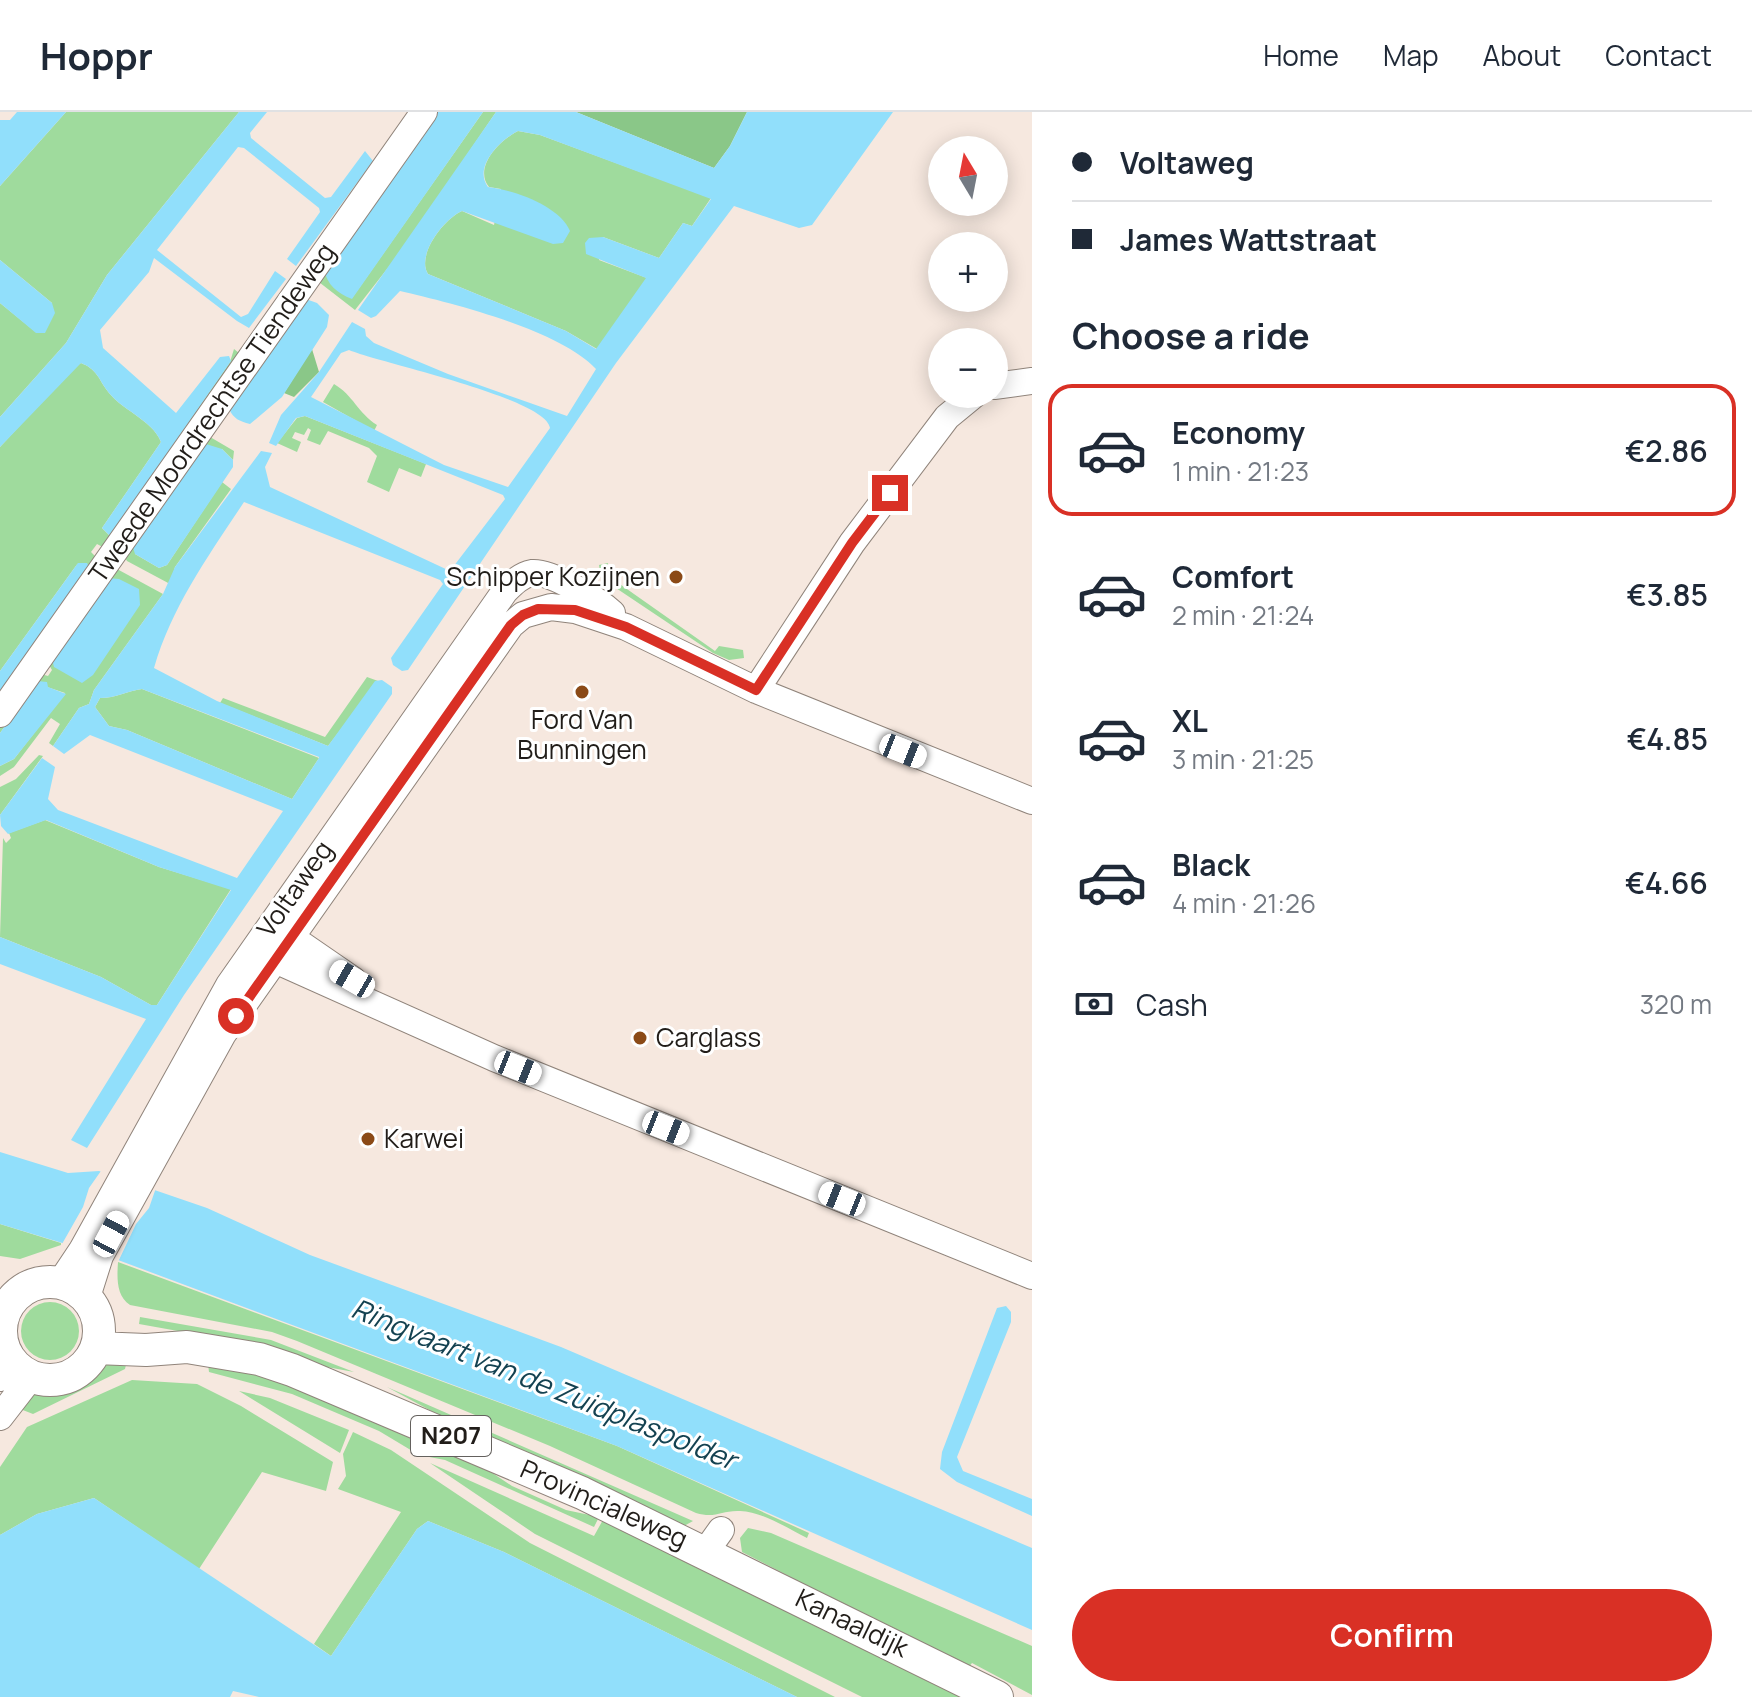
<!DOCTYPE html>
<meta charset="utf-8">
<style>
:root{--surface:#fff;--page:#f6f6f7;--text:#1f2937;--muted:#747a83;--line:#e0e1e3;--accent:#d93025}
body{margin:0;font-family:Manrope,sans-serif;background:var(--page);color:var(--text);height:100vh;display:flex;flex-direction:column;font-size:30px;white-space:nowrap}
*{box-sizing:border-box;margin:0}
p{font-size:26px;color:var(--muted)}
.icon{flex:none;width:44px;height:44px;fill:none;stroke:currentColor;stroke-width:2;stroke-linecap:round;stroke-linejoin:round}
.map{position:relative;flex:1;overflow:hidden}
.panel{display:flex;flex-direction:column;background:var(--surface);width:720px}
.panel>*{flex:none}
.hud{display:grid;align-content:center;height:176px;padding:0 40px;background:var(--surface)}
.needle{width:52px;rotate:350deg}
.buttons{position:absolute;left:928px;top:24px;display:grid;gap:16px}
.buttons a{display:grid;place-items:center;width:80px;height:80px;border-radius:50%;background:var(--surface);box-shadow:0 4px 20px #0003;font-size:40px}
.end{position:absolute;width:36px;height:36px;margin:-18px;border:10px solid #d93025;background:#fff;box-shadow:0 0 0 4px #fff}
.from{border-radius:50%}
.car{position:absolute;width:24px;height:48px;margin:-24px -12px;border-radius:10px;box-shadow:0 0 6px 2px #0007;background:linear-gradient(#fff 24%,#345 0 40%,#fff 0 76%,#345 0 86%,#fff 0)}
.hud b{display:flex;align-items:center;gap:28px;height:76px;font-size:30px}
.hud b+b{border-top:2px solid var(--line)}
.hud i{width:20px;height:20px;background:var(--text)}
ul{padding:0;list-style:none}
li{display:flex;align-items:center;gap:24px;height:132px;margin:0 16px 12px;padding:0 24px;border:4px solid transparent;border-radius:24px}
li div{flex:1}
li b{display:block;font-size:30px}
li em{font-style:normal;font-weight:600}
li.active{border-color:var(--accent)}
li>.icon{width:72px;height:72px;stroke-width:1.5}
h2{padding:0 40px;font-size:36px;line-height:96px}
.pay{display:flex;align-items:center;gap:20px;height:88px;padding:0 40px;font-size:30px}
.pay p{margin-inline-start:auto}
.button{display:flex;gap:16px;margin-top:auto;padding:16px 40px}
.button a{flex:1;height:92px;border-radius:48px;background:var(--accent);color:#fff;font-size:32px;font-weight:600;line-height:92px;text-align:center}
header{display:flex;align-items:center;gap:48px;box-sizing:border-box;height:112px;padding:0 40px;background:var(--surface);border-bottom:2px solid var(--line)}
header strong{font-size:38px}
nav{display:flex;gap:44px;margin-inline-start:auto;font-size:28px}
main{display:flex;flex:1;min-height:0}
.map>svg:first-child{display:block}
.green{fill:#9fdb9d}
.forest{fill:#8ac788}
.water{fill:#91dffb;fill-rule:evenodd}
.pier{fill:#f6e8df}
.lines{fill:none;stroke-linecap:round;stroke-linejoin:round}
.minor-casing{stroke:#90847b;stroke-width:28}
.major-casing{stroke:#90847b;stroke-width:34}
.minor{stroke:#fff;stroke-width:26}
.major{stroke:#fff;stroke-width:32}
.route{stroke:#d93025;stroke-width:10}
.poi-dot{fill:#8b4a17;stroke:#fff;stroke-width:3}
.labels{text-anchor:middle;stroke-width:6;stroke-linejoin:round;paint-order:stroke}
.shield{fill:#fff;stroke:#64615e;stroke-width:2}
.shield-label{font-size:24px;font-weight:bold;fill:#211d19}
.street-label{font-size:26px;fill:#211d19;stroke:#fff}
.poi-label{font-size:26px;fill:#211d19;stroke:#fff;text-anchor:start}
.water-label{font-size:28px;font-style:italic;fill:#144251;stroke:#fff}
</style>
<header>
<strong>Hoppr</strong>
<nav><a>Home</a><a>Map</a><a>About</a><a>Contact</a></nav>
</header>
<main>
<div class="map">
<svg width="1032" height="1585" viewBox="0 0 1032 1585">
<rect width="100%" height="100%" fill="#f6e8df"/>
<path class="green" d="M 66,0 L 239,0 L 107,163 L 66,231 L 0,305 L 0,191 L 37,221 L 52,191 L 0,148 L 0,74 Z
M 427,0 L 352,186 L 483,0 L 496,0 L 405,134 L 355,198 L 315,167 Z
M 518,19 L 540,23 L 711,86 L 692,114 L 683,111 L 659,146 L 603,125 L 599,148 L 647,166 L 597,237 L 566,219 L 428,162 C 416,143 444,107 462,99 L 494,113 L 501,77 L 489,75 C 473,55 500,28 518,19 Z
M 234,237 L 239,241 L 110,439 L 97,432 L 91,440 L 96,445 L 0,595 L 78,451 L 0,559 L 0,335 L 74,255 L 81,251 C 96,257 98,265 106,277 C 120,298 152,307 161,330 L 102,416 L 110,424 L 230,250 Z
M 334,272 C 353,283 358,301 377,313 L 374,319 L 323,290 Z
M 305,304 L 426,352 L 421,365 L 399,356 L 389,380 L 367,370 L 377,344 L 369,336 L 328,319 L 320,333 L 307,328 L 311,318 L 308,316 L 304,323 L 295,320 L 292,326 L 301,330 L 297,340 L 277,331 L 297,306 Z
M 205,322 L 234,339 L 233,348 L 222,337 L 135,442 L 159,456 L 167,453 L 222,370 L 231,377 L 175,455 L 170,472 L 127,449 L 124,444 Z
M 608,451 L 607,463 L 715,539 L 719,534 L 743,538 L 744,546 L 729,548 L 713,541 L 601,466 L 599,453 Z
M 117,457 L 163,482 L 94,578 L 89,592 L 79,596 L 53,634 L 49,631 L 60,612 L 51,606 L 14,655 L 0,664 L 0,654 L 14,647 L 65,581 L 47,575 L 47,570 L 37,570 L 0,621 L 0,611 L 41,562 L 48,564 L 52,558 L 49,553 Z
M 367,565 L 378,569 L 328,634 L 220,591 L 223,586 L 325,625 Z
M 142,577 L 319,646 L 292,687 L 127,618 L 109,614 L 95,595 L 100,586 C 116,586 127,579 142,577 Z
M 39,643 L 43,644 L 0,703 L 0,675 L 16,667 Z
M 45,708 L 159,755 L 231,777 L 157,893 L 151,893 L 101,865 L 0,825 L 3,726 L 6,731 L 11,726 L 9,721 Z
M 0,1112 L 61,1131 L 61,1133 L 20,1147 L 0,1144 Z
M 118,1150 L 617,1334 L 809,1421 L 807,1426 C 787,1416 763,1400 740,1399 C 721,1398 716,1407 696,1401 L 550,1334 L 297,1229 L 272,1220 L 130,1193 C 116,1184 117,1165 118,1150 Z
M21 1219a29 29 0 1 1 58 0a29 29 0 1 1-58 0Z
M 140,1205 L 271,1228 L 354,1260 L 305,1251 L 256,1233 L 139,1212 Z
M 128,1244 L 125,1257 L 33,1302 L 15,1295 L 33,1281 L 73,1271 L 100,1250 Z
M 208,1252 L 266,1264 L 461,1340 L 512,1374 L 566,1398 L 599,1405 L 594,1415 L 445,1348 L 419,1343 L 379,1319 L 292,1282 L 209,1260 Z
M 132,1268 L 197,1272 L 241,1294 L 333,1350 L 326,1379 L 262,1360 L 199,1457 L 94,1386 L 37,1402 L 0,1423 L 0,1355 L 27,1315 Z
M 387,1275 L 693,1409 L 684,1414 L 446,1307 Z
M 239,1279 L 270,1286 L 349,1318 L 340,1341 Z
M 353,1320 L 391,1338 L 530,1431 L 835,1585 L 797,1585 L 504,1440 L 428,1409 L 417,1417 L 331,1544 L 314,1532 L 401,1400 L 338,1377 L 346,1364 L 343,1342 Z
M 430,1351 L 594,1424 L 604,1406 L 960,1578 L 958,1585 L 862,1585 L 535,1422 Z
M 748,1416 L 771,1421 L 1032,1534 L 1032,1583 L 972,1551 L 968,1556 L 742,1440 L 740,1426 Z"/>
<path class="forest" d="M 576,0 L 747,0 L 730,34 L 714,56 Z
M 312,237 L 319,260 L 294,285 L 284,281 Z"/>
<path class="water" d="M 17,0 L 66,0 L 0,74 L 0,8 L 10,8 Z
M 239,0 L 267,0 L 250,21 L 251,26 L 325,86 L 331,85 L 365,39 L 373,49 L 296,154 L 287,147 L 320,100 L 319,96 L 244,36 L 238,35 L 157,138 L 241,205 L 248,202 L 275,159 L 286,167 L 252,212 L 249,216 L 237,209 L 154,146 L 149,160 L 100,218 L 103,236 L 176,301 L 220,245 L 229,244 L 231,249 L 110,424 L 102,416 L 161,330 C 152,307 120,298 106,277 C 98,265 96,257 81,251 L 0,335 L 0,305 L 66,231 L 107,163 Z
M 434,0 L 483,0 L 352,187 C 337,181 327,173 324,157 Z
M 496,0 L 576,0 L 714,56 L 730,34 L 747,0 L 893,0 L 812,113 L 799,116 L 734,94 L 616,251 L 408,558 L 402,559 L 393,553 L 391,546 L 443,472 L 440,468 L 244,390 C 209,443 172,494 154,556 L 217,589 L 328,634 L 375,569 L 382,568 L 392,575 L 392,582 L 184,883 L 87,1036 L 71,1028 L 146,907 L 0,852 L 0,825 L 101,865 L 151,893 L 157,893 L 231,778 L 159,755 L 46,708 L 8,722 L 1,714 L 0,703 L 42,646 L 55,655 L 48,687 L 58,698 L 237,766 L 283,699 L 90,623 L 64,642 L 53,634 L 79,596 L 89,592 L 94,578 L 163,482 L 175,455 L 261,339 L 272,341 L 265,355 L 270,375 L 450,459 L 505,387 L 503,383 L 305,304 L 296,306 L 276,334 L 269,331 L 281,303 L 319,260 L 352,210 L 365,217 L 366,224 L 374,231 L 448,262 L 567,304 L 596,257 C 560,218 452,191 400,179 L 376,204 L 371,206 L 358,198 ZM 518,19 L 540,23 L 711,87 L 692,114 L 683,111 L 659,146 L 603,125 L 589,126 L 585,131 L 586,142 L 646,166 L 596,237 L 566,219 L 428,162 C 416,143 444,107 462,99 L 553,132 L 563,131 L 570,119 C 560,94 514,78 488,75 C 473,55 500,28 518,19 ZM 349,238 C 380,251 546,286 550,316 L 508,375 L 444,353 L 311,285 L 341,241 ZM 142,577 L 319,645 L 319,646 L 292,687 L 127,618 L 109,614 L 95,595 L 100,586 C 116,586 127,579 142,577 Z
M 0,148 L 52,191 L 55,201 L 45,221 L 36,221 L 0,191 Z
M 303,186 L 317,191 L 329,203 L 327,215 L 282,285 L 250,312 C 239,309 234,307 229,297 Z
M 206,332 L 222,337 L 233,348 L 233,355 L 167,453 L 159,456 L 135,442 L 132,432 Z
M 78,451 L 87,451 L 89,455 L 0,580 L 0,559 Z
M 108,466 L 119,467 L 139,477 L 140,493 L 93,563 L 82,571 L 54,555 L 52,547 Z
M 37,569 L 47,570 L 48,575 L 66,582 L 14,647 L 0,654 L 0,621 Z
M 0,1040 L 68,1061 L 99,1059 L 207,1096 L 310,1143 L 561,1235 L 1032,1436 L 1032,1518 L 617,1334 L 118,1148 L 0,1112 Z
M 1006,1194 L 1011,1200 L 1011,1210 L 957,1345 L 963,1359 L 1032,1387 L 1032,1404 L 957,1370 L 940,1357 L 942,1340 L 997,1196 Z
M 94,1386 L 331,1544 L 417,1417 L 428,1409 L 504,1440 L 797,1585 L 259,1585 L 233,1579 L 230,1585 L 0,1585 L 0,1423 L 37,1402 Z"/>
<path class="pier" d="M 103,1056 L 157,1073 L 149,1096 L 136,1112 L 118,1150 L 62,1132 L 83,1095 L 89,1076 Z"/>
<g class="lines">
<defs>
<path id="minor" d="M 994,274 L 1032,269
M 756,578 L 852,431 L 947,305 L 975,282
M 0,602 L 424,0
M 277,826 L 292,826 L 353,868
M 266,835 L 275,848 L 494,946 L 1032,1164
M 60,1171 L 82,1138 L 229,873 L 505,479 C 513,471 521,463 532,461 C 551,459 598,488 612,501
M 87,1185 L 100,1144 L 223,922 L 511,513 L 523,503 L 551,495 L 575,498 L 626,515 L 756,578 L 1032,689
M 0,1266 L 11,1249
M 0,1305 L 31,1265
M 706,1439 L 721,1418"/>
<path id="major" d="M1 1219a49 49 0 1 1 98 0a49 49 0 1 1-98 0Z
M 96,1236 L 146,1238 L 187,1235 L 259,1247 L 292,1258 L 582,1381 L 997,1585"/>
</defs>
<use href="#minor" class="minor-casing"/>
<use href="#major" class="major-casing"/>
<use href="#minor" class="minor"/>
<use href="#major" class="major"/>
</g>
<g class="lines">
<path class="route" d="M 236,904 L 511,513 L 523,503 L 538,497 L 575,498 L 626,515 L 756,578 L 852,431 L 890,381"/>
</g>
<g class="poi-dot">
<circle cx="676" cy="465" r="8"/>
<circle cx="582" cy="580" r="8"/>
<circle cx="640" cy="926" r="8"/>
<circle cx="368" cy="1027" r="8"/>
</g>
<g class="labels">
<rect class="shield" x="411" y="1304" width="80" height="40" rx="6"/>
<g class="shield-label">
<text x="451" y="1332">N207</text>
</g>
<g class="street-label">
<text transform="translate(212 301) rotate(-55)" y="9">Tweede Moordrechtse Tiendeweg</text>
<text transform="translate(295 777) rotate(-55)" y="9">Voltaweg</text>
<text transform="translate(604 1392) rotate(24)" y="9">Provincialeweg</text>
<text transform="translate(852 1511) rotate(26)" y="9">Kanaaldijk</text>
</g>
<g class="poi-label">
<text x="660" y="474" text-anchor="end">Schipper Kozijnen</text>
<text x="582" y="617" text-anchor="middle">Ford Van<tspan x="582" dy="30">Bunningen</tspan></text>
<text x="656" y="935">Carglass</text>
<text x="384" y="1036">Karwei</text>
</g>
<g class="water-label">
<text transform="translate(544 1272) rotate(22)" y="10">Ringvaart van de Zuidplaspolder</text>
</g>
</g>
</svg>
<div class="buttons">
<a><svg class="needle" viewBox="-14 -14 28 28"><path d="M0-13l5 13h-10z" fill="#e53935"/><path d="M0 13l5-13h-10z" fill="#747a83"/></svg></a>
<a>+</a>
<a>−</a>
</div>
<i class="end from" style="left:236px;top:904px"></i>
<i class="end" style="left:890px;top:381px"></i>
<i class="car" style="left:903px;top:639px;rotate:112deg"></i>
<i class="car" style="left:352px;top:867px;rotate:300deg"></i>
<i class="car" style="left:518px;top:956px;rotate:112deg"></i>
<i class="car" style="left:666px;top:1016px;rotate:112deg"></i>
<i class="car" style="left:842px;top:1087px;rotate:292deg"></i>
<i class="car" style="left:111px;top:1122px;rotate:28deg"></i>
</div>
<section class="panel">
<div class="hud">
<b><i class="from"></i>Voltaweg</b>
<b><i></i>James Wattstraat</b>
</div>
<h2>Choose a ride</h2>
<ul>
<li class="active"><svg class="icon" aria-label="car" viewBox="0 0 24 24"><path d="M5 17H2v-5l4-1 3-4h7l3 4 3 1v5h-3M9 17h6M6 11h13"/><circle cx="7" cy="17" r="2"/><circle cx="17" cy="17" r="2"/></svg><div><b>Economy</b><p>1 min · 21:23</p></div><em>€2.86</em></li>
<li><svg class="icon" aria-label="car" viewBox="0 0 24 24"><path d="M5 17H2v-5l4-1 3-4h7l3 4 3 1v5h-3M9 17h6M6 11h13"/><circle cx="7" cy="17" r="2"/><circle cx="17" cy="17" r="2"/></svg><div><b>Comfort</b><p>2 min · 21:24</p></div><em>€3.85</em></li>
<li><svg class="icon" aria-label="car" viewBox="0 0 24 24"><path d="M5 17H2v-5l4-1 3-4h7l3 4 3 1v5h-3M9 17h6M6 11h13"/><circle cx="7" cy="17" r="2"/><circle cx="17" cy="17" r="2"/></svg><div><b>XL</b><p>3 min · 21:25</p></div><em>€4.85</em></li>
<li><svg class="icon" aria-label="car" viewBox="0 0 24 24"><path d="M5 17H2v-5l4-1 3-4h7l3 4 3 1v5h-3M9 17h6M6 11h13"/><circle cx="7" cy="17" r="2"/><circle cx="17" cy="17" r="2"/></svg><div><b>Black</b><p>4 min · 21:26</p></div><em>€4.66</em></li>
</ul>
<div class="pay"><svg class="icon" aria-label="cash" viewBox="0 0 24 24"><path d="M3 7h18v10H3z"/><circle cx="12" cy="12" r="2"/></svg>Cash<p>320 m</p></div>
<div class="button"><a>Confirm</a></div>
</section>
</main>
